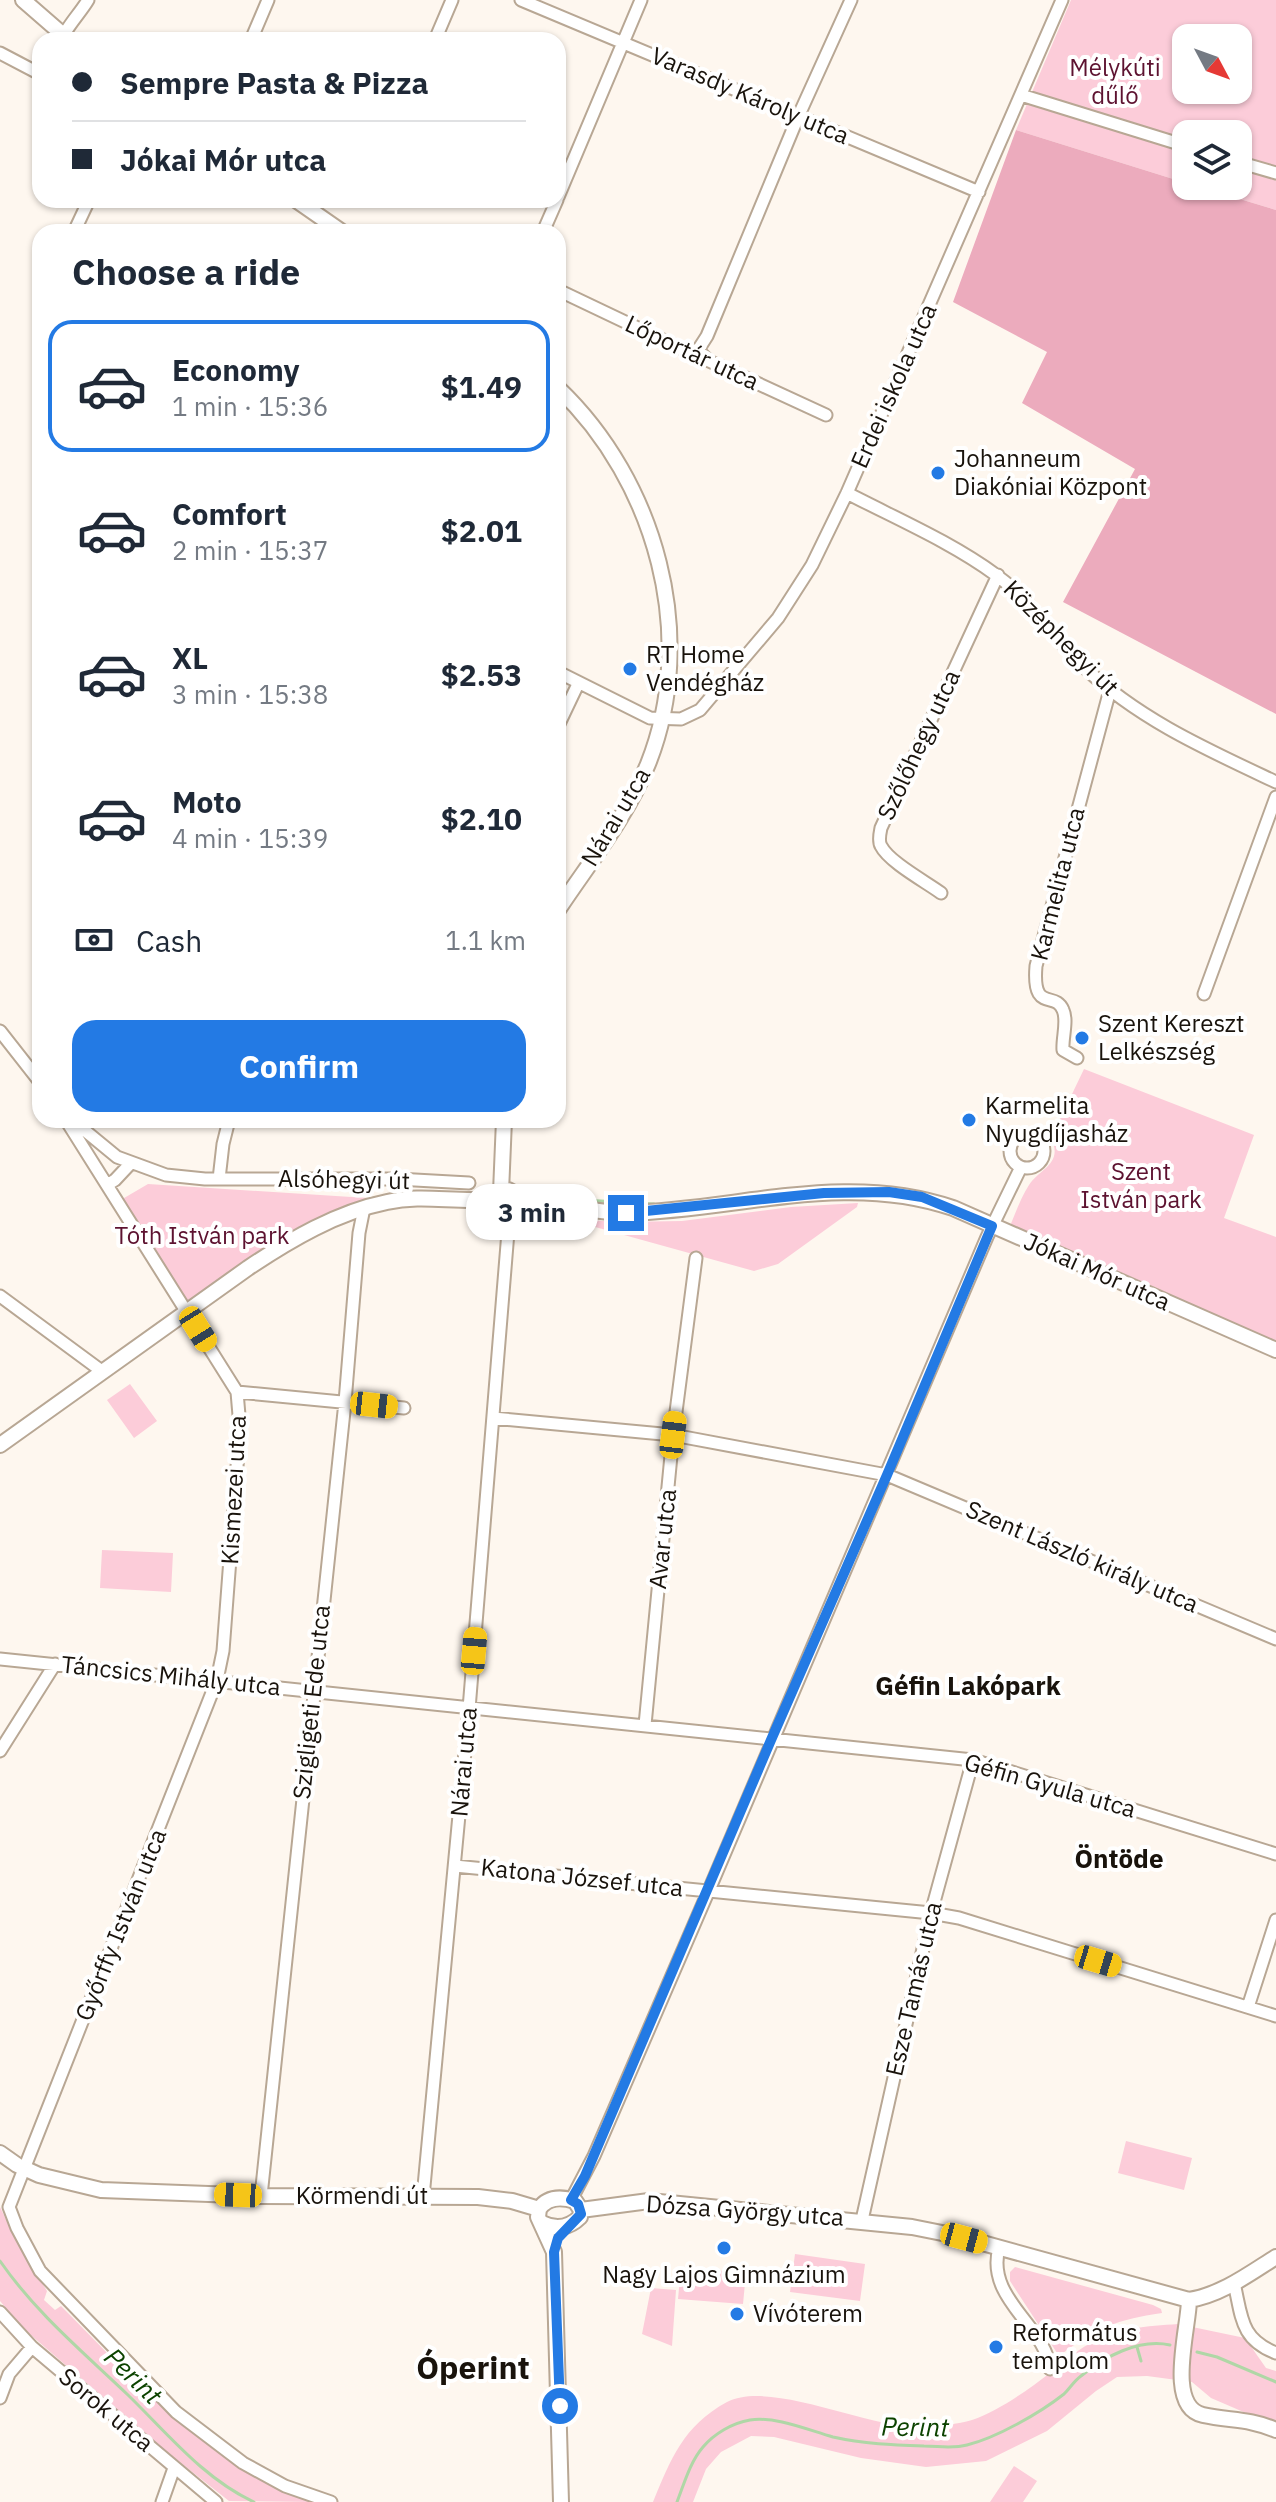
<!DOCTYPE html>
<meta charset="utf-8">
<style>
:root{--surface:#fff;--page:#f6f6f7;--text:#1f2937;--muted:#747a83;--line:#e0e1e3;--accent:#237ae4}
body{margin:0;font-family:"IBM Plex Sans",sans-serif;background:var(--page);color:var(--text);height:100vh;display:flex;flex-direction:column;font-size:30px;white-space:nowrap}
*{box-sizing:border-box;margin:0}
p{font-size:26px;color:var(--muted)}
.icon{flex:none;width:44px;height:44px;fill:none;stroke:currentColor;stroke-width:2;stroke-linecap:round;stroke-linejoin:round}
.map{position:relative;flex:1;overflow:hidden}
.drawer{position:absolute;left:32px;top:224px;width:534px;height:904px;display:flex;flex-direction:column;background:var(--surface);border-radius:24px;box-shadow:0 2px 6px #0004}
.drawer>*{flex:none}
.guide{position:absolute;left:32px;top:32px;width:534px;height:176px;border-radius:24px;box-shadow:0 2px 6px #0004;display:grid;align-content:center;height:176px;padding:0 40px;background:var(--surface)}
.needle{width:52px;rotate:131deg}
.fabs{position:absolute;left:1172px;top:24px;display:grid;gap:16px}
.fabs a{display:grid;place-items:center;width:80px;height:80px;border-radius:16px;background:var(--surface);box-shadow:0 2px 6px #0004;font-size:40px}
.end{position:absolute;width:36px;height:36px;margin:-18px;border:10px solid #237ae4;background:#fff;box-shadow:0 0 0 4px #fff}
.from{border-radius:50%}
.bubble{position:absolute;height:56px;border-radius:24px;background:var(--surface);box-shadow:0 2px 6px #0004;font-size:26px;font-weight:700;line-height:56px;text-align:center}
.car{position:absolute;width:24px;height:48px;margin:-24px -12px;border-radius:10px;box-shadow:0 0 6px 2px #0007;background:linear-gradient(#f5c518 24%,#345 0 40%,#f5c518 0 76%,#345 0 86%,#f5c518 0)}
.guide b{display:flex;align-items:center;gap:28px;height:76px;font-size:30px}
.guide b+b{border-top:2px solid var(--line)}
.guide i{width:20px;height:20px;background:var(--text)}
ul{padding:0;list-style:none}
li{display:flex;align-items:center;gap:24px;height:132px;margin:0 16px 12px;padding:0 24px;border:4px solid transparent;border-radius:24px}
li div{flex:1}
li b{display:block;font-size:30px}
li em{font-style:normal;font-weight:700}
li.selected{border-color:var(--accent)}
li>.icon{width:72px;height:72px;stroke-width:1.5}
h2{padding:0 40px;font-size:36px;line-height:96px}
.pay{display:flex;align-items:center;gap:20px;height:88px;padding:0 40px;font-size:30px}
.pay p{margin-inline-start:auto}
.button{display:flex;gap:16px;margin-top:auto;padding:16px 40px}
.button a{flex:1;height:92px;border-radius:24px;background:var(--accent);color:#fff;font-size:32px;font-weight:700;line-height:92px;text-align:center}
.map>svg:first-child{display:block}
.green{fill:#fcccd9;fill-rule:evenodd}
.forest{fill:#ecabbd}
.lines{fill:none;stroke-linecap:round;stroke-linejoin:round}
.stream{stroke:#afd7a6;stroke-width:3}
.minor-casing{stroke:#b8a794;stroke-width:15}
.tertiary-casing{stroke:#b8a794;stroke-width:18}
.minor{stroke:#fff;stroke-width:11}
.tertiary{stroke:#fff;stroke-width:14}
.route{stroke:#237ae4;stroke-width:10}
.poi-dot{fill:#237ae4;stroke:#fff;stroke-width:3}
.labels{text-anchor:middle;stroke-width:8;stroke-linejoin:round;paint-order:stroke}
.park-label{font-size:24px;fill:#5d1230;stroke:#fff}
.street-label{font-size:24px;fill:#19130c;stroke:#fff}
.poi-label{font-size:24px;fill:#19130c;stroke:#fff;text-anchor:start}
.neighbourhood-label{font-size:26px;font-weight:bold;fill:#19130c;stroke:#fff}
.water-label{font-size:26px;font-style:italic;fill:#0c4300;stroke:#fff}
.district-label{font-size:32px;font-weight:bold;fill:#19130c;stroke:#fff}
</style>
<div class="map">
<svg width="1276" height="2502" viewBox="0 0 1276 2502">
<rect width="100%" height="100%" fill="#fef7ef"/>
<path class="green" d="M 1071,0 L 1276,0 L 1276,210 L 1197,186 L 1238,186 L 1238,134 L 1186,134 L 1186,183 L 1016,130 ZM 1186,38 L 1238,38 L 1238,90 L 1186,90 Z
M 1084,1069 L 1254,1135 L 1224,1218 L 1276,1237 L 1276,1342 L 1010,1226 C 1016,1212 1021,1197 1029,1185 C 1039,1169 1064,1164 1051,1138 Z
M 148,1184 L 367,1198 L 266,1248 L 190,1307 L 119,1201 Z
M 858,1203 L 857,1207 L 778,1264 L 754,1271 L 588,1225 L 587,1220 L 621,1222 L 682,1221 L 791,1207 Z
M 130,1384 L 157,1421 L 134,1438 L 107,1400 Z
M 102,1550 L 173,1553 L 171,1592 L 100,1588 Z
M 1126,2141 L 1192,2158 L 1184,2190 L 1118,2173 Z
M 0,2207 L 16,2240 L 47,2291 L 44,2300 L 55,2310 L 61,2306 C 135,2380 211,2469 313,2502 L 229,2501 L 158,2445 L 25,2330 L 0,2301 Z
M 795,2254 L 865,2264 L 860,2301 L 790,2292 Z
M 681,2267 L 746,2273 L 743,2304 L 678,2299 Z
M 1015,2267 L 1153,2305 L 1161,2309 L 1162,2313 C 1118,2319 1094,2329 1059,2356 L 1010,2281 L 1010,2272 Z
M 651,2288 L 676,2290 L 672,2346 L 642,2334 Z
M 1178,2324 L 1245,2338 L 1266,2368 L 1276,2371 L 1276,2426 L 1211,2398 L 1192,2382 L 1147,2376 L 1117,2377 L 1096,2391 L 1047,2431 L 986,2461 L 926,2467 L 861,2458 L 774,2437 L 751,2436 L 721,2452 L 706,2469 L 693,2502 L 653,2502 C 671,2459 683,2426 727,2402 C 772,2379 871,2430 924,2427 C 939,2426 958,2424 972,2420 C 999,2411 1029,2389 1050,2373 C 1063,2363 1076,2351 1089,2344 C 1117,2328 1147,2326 1178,2324 Z
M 1014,2466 L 1037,2481 L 1023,2502 L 990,2502 Z"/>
<path class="forest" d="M 1016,130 L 1186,183 L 1186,186 L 1197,186 L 1276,210 L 1276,714 L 1063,602 L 1135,469 L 1022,403 L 1047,352 L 953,302 Z"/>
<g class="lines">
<path class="stream" d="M 583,1200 L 654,1204
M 618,1203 L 632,1196
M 0,2261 C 36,2313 83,2352 128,2395 C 167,2433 204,2479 254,2502
M 1137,2347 L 1141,2361
M 1197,2352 L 1217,2357 L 1276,2382
M 677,2502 C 684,2484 690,2462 703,2447 C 714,2434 732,2423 750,2420 C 776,2416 808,2430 833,2437 C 864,2444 893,2445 924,2446 C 939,2446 952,2449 967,2445 C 996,2438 1040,2413 1064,2394 C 1070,2388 1074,2381 1081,2376 C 1104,2357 1139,2338 1170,2345"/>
<defs>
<path id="minor" d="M 521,0 L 979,192
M 62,39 C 65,29 81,12 88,0
M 251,40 L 268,0
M 435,40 L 452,0
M 0,53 L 40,74
M 1021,95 L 1186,146
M 1238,162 L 1276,173
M 558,197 L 641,0
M 74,232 L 89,200
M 543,232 L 557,200
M 558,290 L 684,350 L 698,350 L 709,361 L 826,415
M 698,350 L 707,336 L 798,117 L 851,0
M 847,493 C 897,519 951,542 996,575 C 1031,600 1053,638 1084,667 C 1138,719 1208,750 1276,782
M 558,672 L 650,718 L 681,719 L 700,710 L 778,618 L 812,565 L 847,493 L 1062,0
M 558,726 L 578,684
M 941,893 C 926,882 889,862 881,846 C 878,841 880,833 881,828 L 998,575
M 1204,994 L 1276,797
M 0,1031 L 40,1082
M 1077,1058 L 1063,1050 C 1062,1038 1068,1021 1063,1010 C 1055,990 1032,1014 1036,966 L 1110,690
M 66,1120 L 237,1392 L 240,1427 L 223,1651 L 217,1680 L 9,2207 L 17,2228 L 40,2271 L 176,2412 L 243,2463 L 285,2486 L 331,2502
M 72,1120 L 117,1157 L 166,1175 L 205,1179 L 397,1179 L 469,1183
M1010 1151a17 17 0 1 1 34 0a17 17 0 1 1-34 0Z
M 219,1179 L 223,1144 L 229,1120
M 107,1185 L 115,1180 L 130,1164
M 0,1296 L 103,1372
M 237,1392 L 404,1408
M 493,1418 L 673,1435 L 887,1475 L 1276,1639
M 0,1659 L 973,1760 L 1276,1854
M 645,1725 L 673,1435 L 696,1258
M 0,1751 L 55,1664
M 455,1866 L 931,1913 L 959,1918 L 1276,2016
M 1248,2007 L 1276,1920
M 261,2196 L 345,1402 L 359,1233 L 364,1208
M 423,2197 L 469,1709 L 508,1232 L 515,1211
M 571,2200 L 594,2156 L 709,1890 L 987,1237 L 1021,1167
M 862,2220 L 931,1913 L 973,1760
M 999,2248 C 985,2299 1046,2326 1050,2369
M 1234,2283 C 1242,2317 1240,2339 1276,2353
M 0,2312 L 32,2347 L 216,2502
M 0,2398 L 9,2374 L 32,2347
M 162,2502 L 174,2468"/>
<path id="tertiary" d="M 23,0 L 69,40
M 296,200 L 342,232
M 558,388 C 656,481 699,636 648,764 C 627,817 589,863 558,910
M 501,1192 L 504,1120
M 479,1200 L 509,1214 C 517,1211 523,1206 531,1205 C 559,1201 598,1214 628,1213 C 738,1210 845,1171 953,1208 L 1276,1350
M 0,1445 L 248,1268 C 290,1240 337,1212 387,1202 C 419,1195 447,1201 479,1200 C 490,1200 498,1193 508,1190 L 536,1205
M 0,2153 L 17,2165 L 39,2175 L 101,2190 L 261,2196 L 478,2197 L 512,2201 L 539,2209
M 539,2209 L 538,2217 L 554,2252 L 561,2502
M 539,2209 C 548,2196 562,2197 575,2201 L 581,2210
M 581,2210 L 649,2201 L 912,2227 L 957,2236 L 1189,2300 C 1221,2295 1249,2274 1276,2257
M 542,2223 C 556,2230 569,2228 580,2217 L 581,2210
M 1189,2300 C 1189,2327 1165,2407 1203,2415 C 1230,2421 1248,2418 1276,2430"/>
</defs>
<use href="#minor" class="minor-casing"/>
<use href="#tertiary" class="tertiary-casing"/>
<use href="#minor" class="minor"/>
<use href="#tertiary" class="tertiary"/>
</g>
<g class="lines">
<path class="route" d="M 560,2406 L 554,2252 L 558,2238 L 581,2214 L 578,2204 L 571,2200 L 585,2176 L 771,1740 L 887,1475 L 992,1226 L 922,1197 L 889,1192 L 824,1193 L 626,1213"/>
</g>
<g class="poi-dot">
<circle cx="938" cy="473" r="8"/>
<circle cx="630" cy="669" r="8"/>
<circle cx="1082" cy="1038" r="8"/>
<circle cx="969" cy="1120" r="8"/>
<circle cx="724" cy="2248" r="8"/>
<circle cx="737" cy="2314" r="8"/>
<circle cx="996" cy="2347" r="8"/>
</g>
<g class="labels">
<g class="park-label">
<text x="1115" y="76">Mélykúti<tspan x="1115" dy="28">dűlő</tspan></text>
<text x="1141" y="1180">Szent<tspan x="1141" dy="28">István park</tspan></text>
<text x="202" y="1244">Tóth István park</text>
</g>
<g class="street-label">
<text transform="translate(750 96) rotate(23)" y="8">Varasdy Károly utca</text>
<text transform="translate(692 353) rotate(25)" y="8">Lőportár utca</text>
<text transform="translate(894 386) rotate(-66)" y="8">Erdei iskola utca</text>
<text transform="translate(1061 638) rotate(45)" y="8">Középhegyi út</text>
<text transform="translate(919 745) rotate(-65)" y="8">Szőlőhegy utca</text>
<text transform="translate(616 817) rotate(-59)" y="8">Nárai utca</text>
<text transform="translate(1058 884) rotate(-76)" y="8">Karmelita utca</text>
<text transform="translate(344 1180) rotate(1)" y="8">Alsóhegyi út</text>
<text transform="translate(1097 1272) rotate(24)" y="8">Jókai Mór utca</text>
<text transform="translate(234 1490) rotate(-87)" y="8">Kismezei utca</text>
<text transform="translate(663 1539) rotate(-84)" y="8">Avar utca</text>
<text transform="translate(1082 1557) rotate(23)" y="8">Szent László király utca</text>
<text transform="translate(171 1676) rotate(6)" y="8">Táncsics Mihály utca</text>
<text transform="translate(312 1702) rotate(-84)" y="8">Szigligeti Ede utca</text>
<text transform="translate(464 1762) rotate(-85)" y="8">Nárai utca</text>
<text transform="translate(1050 1786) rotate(16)" y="8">Géfin Gyula utca</text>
<text transform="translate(582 1878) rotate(6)" y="8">Katona József utca</text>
<text transform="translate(121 1925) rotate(-68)" y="8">Győrffy István utca</text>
<text transform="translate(914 1989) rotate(-77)" y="8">Esze Tamás utca</text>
<text x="362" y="2204">Körmendi út</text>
<text transform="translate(745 2211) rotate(4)" y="8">Dózsa György utca</text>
<text transform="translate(106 2410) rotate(40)" y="8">Sorok utca</text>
</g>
<g class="poi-label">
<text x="954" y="467">Johanneum<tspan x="954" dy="28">Diakóniai Központ</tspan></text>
<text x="646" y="663">RT Home<tspan x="646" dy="28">Vendégház</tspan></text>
<text x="1098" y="1032">Szent Kereszt<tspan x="1098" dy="28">Lelkészség</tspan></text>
<text x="985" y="1114">Karmelita<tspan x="985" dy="28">Nyugdíjasház</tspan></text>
<text x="724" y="2283" text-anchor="middle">Nagy Lajos Gimnázium</text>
<text x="753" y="2322">Vívóterem</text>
<text x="1012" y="2341">Református<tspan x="1012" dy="28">templom</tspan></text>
</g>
<g class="neighbourhood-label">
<text x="968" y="1695">Géfin Lakópark</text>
<text x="1119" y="1868">Öntöde</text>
</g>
<g class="water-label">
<text transform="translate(133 2376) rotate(44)" y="9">Perint</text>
<text transform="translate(915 2427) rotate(1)" y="9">Perint</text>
</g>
<g class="district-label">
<text x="473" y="2379">Óperint</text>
</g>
</g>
</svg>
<div class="fabs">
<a><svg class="needle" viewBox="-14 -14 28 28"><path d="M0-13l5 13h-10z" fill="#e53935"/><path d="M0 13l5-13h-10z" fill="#747a83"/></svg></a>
<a><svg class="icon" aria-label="layers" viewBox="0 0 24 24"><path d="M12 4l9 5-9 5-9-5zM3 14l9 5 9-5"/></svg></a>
</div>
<i class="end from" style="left:560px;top:2406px"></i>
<i class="end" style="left:626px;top:1213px"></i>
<div class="bubble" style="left:466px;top:1184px;width:132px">3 min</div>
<i class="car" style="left:198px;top:1329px;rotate:148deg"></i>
<i class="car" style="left:374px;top:1405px;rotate:96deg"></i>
<i class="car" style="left:673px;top:1435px;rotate:7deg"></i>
<i class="car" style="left:474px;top:1651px;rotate:5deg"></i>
<i class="car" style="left:1098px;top:1961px;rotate:107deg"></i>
<i class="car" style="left:238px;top:2195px;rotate:272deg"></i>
<i class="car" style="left:964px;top:2238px;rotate:105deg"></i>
<div class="guide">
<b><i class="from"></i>Sempre Pasta &amp; Pizza</b>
<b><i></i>Jókai Mór utca</b>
</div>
<section class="drawer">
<h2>Choose a ride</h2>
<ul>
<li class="selected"><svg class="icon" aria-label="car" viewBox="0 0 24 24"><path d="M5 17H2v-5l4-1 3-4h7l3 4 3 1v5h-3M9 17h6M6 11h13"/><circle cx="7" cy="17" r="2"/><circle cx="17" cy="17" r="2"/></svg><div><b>Economy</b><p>1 min · 15:36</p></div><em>$1.49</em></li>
<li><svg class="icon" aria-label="car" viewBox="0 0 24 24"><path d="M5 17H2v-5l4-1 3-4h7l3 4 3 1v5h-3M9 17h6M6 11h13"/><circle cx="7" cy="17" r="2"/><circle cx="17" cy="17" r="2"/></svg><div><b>Comfort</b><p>2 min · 15:37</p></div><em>$2.01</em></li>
<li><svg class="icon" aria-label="car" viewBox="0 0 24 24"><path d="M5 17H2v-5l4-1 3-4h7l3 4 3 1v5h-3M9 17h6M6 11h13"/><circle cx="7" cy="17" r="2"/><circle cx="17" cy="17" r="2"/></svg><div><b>XL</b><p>3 min · 15:38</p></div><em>$2.53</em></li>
<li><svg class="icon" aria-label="car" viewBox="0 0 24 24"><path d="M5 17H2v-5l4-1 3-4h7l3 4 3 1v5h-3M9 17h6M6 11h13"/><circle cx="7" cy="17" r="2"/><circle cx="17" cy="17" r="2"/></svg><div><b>Moto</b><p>4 min · 15:39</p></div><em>$2.10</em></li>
</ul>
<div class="pay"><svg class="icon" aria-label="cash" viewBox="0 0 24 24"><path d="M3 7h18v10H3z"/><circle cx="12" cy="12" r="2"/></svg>Cash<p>1.1 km</p></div>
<div class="button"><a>Confirm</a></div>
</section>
</div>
